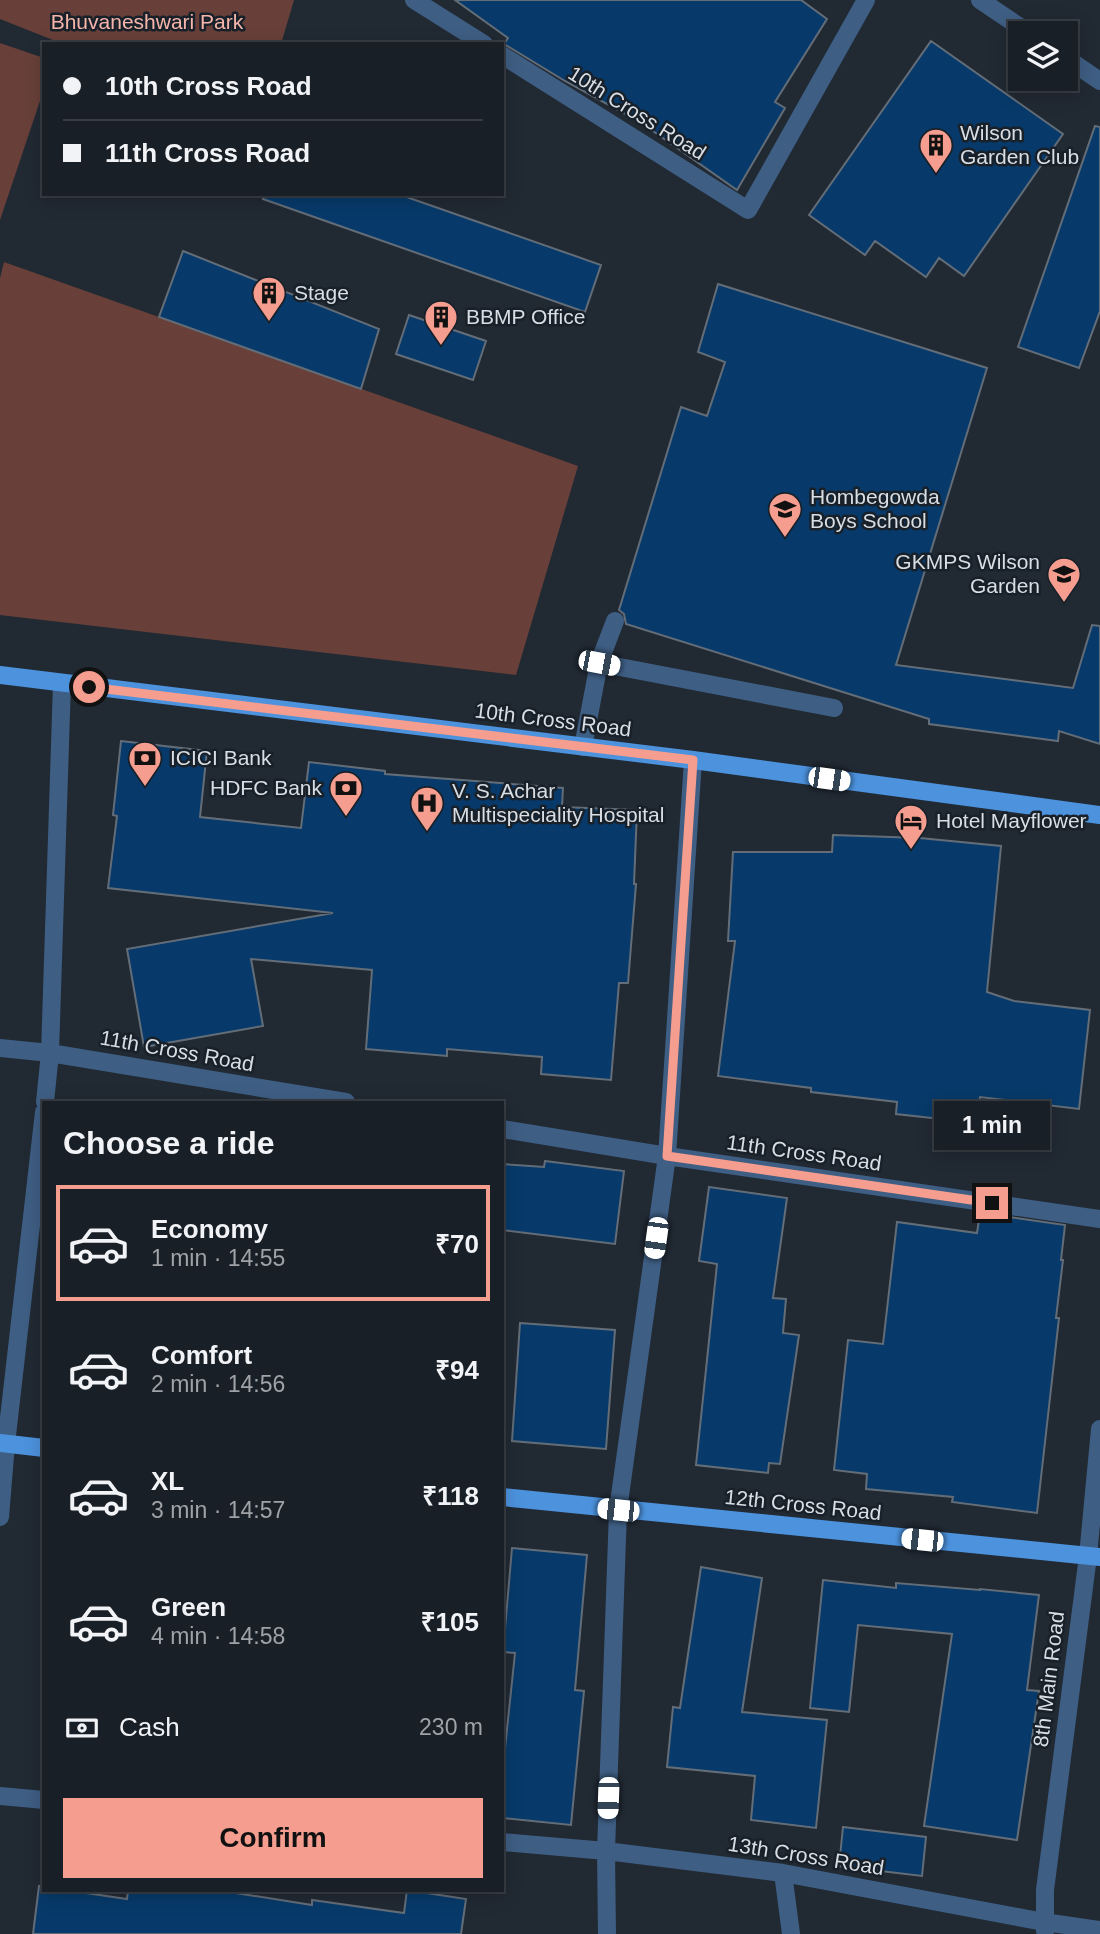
<!DOCTYPE html>
<meta charset="utf-8">
<style>
:root{--surface:#191f26;--page:#22272e;--text:#f1f3f6;--muted:#9fa2a7;--line:#373d43;--accent:#f59d8f}
body{margin:0;font-family:Helvetica,sans-serif;background:var(--page);color:var(--text);height:100vh;display:flex;flex-direction:column;font-size:26px;white-space:nowrap}
*{box-sizing:border-box;margin:0}
p{font-size:23px;color:var(--muted)}
.icon{flex:none;width:38px;height:38px;fill:none;stroke:currentColor;stroke-width:2;stroke-linecap:round;stroke-linejoin:round}
.map{position:relative;flex:1;overflow:hidden}
.sheet{position:absolute;left:42px;top:1101px;width:462px;height:791px;display:flex;flex-direction:column;background:var(--surface);border-radius:0px;box-shadow:0 4px 18px #0003,0 0 0 2px var(--line)}
.sheet>*{flex:none}
.hud{position:absolute;left:42px;top:42px;width:462px;height:154px;border-radius:0px;box-shadow:0 4px 18px #0003,0 0 0 2px var(--line);display:grid;align-content:center;height:154px;padding:0 21px;background:var(--surface)}
.tools{position:absolute;left:1008px;top:21px;display:grid;gap:14px}
.tools a{display:grid;place-items:center;width:70px;height:70px;border-radius:0px;background:var(--surface);box-shadow:0 4px 18px #0003,0 0 0 2px var(--line);font-size:35px}
.end{position:absolute;width:32px;height:32px;margin:-16px;border:9px solid #f59d8f;background:#111;box-shadow:0 0 0 4px #111}
.from{border-radius:50%}
.bubble{position:absolute;height:49px;border-radius:0px;background:var(--surface);box-shadow:0 4px 18px #0003,0 0 0 2px var(--line);font-size:23px;font-weight:700;line-height:49px;text-align:center}
.car{position:absolute;width:21px;height:42px;margin:-21px -10px;border-radius:9px;box-shadow:0 0 5px 2px #0007;background:linear-gradient(#fff 24%,#345 0 40%,#fff 0 76%,#345 0 86%,#fff 0)}
.hud b{display:flex;align-items:center;gap:24px;height:66px;font-size:26px}
.hud b+b{border-top:2px solid var(--line)}
.hud i{width:18px;height:18px;background:var(--text)}
ul{padding:0;list-style:none}
li{display:flex;align-items:center;gap:21px;height:116px;margin:0 14px 10px;padding:0 7px;border:4px solid transparent;border-radius:0px}
li div{flex:1}
li b{display:block;font-size:26px}
li em{font-style:normal;font-weight:700}
li.on{border-color:var(--accent)}
li>.icon{width:63px;height:63px;stroke-width:1.5}
h2{padding:0 21px;font-size:32px;line-height:84px}
.pay{display:flex;align-items:center;gap:18px;height:77px;padding:0 21px;font-size:26px}
.pay p{margin-inline-start:auto}
.button{display:flex;gap:14px;margin-top:auto;padding:14px 21px}
.button a{flex:1;height:80px;border-radius:0px;background:var(--accent);color:#111;font-size:28px;font-weight:700;line-height:80px;text-align:center}
.map>svg:first-child{display:block}
.green{fill:#684039}
.building{fill:#073a6a;stroke:#636d78;stroke-width:2}
.lines{fill:none;stroke-linecap:round;stroke-linejoin:round}
.minor{stroke:#3e5e83;stroke-width:18}
.major{stroke:#4c92dd;stroke-width:18}
.route{stroke:#f59d8f;stroke-width:9}
.labels{text-anchor:middle;stroke-width:5;stroke-linejoin:round;paint-order:stroke}
.park-label{font-size:21px;fill:#f5b5aa;stroke:#182029}
.street-label{font-size:21px;fill:#d8dee4;stroke:#182029}
.poi-label{font-size:21px;fill:#d8dee4;stroke:#182029;text-anchor:start}
</style>
<div class="map">
<svg width="1100" height="1934" viewBox="0 0 1100 1934">
<rect width="100%" height="100%" fill="#212933"/>
<path class="green" d="M 0,0 L 294,0 L 281,44 L 63,44 L 0,19 Z
M 0,43 L 44,58 L 44,89 L 0,220 Z
M 4,262 L 578,466 L 516,675 L 0,615 L 0,278 Z"/>
<path class="building" d="M 455,0 L 801,0 L 827,19 L 775,102 L 785,108 L 737,190 L 640,122 L 565,81 L 504,44 L 508,38 Z
M 931,41 L 1063,134 L 964,276 L 939,258 L 926,277 L 875,241 L 865,255 L 809,215 Z
M 1095,126 L 1100,127 L 1100,311 L 1079,368 L 1018,347 Z
M 264,194 L 398,194 L 601,265 L 585,312 L 263,199 Z
M 183,251 L 379,329 L 361,389 L 159,317 Z
M 718,284 L 987,368 L 896,665 L 1073,688 L 1092,625 L 1100,626 L 1100,744 L 1059,731 L 1058,741 L 929,724 L 929,719 L 626,624 L 624,614 L 619,610 L 681,407 L 707,416 L 725,362 L 698,352 Z
M 409,315 L 486,341 L 473,380 L 396,354 Z
M 121,741 L 207,751 L 200,817 L 301,828 L 309,762 L 385,771 L 385,774 L 563,788 L 562,807 L 637,810 L 634,884 L 636,884 L 628,983 L 619,983 L 611,1080 L 541,1074 L 542,1057 L 447,1049 L 447,1056 L 366,1049 L 372,970 L 251,959 L 263,1026 L 144,1047 L 127,949 L 333,913 L 108,888 L 117,816 L 113,815 Z
M 833,835 L 920,838 L 1001,846 L 987,992 L 1014,1001 L 1090,1010 L 1079,1109 L 980,1097 L 977,1123 L 896,1114 L 897,1102 L 811,1092 L 811,1088 L 718,1076 L 735,941 L 728,941 L 733,852 L 832,852 Z
M 545,1161 L 624,1171 L 615,1244 L 502,1230 L 502,1164 L 544,1167 Z
M 709,1187 L 787,1198 L 773,1298 L 786,1299 L 783,1333 L 799,1335 L 780,1464 L 769,1463 L 768,1473 L 696,1465 L 717,1264 L 699,1261 Z
M 980,1213 L 1065,1225 L 1061,1260 L 1063,1260 L 1056,1318 L 1059,1318 L 1037,1513 L 952,1502 L 953,1497 L 866,1489 L 867,1474 L 834,1470 L 848,1340 L 883,1344 L 897,1222 L 977,1233 Z
M 520,1323 L 615,1330 L 606,1449 L 512,1441 Z
M 512,1548 L 587,1555 L 575,1690 L 584,1691 L 571,1825 L 502,1818 L 502,1777 L 515,1653 L 503,1652 Z
M 701,1567 L 762,1578 L 742,1712 L 827,1720 L 816,1828 L 751,1820 L 755,1776 L 667,1767 L 673,1707 L 680,1708 Z
M 823,1580 L 896,1588 L 896,1583 L 980,1590 L 980,1589 L 1039,1595 L 1027,1690 L 1039,1691 L 1017,1840 L 924,1826 L 952,1634 L 858,1625 L 849,1712 L 810,1708 Z
M 843,1827 L 926,1837 L 922,1876 L 839,1866 Z
M 39,1886 L 44,1887 L 44,1890 L 66,1890 L 127,1899 L 128,1890 L 217,1890 L 312,1905 L 312,1900 L 404,1913 L 407,1890 L 466,1899 L 461,1934 L 33,1934 Z"/>
<g class="lines">
<path class="minor" d="M 414,0 L 484,44
M 980,0 L 1029,33
M 502,55 L 748,210 L 866,0
M 1066,58 L 1100,81
M 599,663 L 834,708
M 583,747 L 599,663 L 615,621
M 0,1048 L 50,1053 L 346,1102
M 45,1102 L 50,1053 L 62,683
M 502,1129 L 667,1156 L 1100,1219
M 0,1517 L 6,1444 L 44,1112
M 0,1796 L 44,1800
M 502,1842 L 606,1851 L 783,1873 L 1044,1922 L 1100,1930
M 783,1873 L 791,1934
M 1045,1931 L 1045,1890 L 1088,1556 L 1100,1429
M 607,1934 L 606,1851 L 618,1510 L 667,1156 L 693,760"/>
<path class="major" d="M 0,675 L 693,760 L 1100,815
M 0,1443 L 44,1448
M 502,1497 L 1100,1557"/>
</g>
<g class="lines">
<path class="route" d="M 89,687 L 693,760 L 667,1156 L 992,1203"/>
</g>
<defs>
<symbol id="building-pin" viewBox="-11 -11 22 30"><path d="M0 17L-7.5 6A9.5 9.5 0 1 1 7.5 6Z" fill="#f59d8f" stroke="#182029"/><path d="M-4-6H4V6H1V3H-1V6H-4ZM-2.5-4.3h1.7v1.8h-1.7ZM.8-4.3h1.7v1.8H.8ZM-2.5-1h1.7V.8h-1.7ZM.8-1h1.7V.8H.8Z" fill="#111"/></symbol>
<symbol id="school-pin" viewBox="-11 -11 22 30"><path d="M0 17L-7.5 6A9.5 9.5 0 1 1 7.5 6Z" fill="#f59d8f" stroke="#182029"/><path d="M0-5L7-2L0 1L-7-2ZM-4 1L0 2.5L4 1V4Q0 6-4 4Z" fill="#111"/></symbol>
<symbol id="bank-pin" viewBox="-11 -11 22 30"><path d="M0 17L-7.5 6A9.5 9.5 0 1 1 7.5 6Z" fill="#f59d8f" stroke="#182029"/><path d="M-6-4H6V4H-6ZM0-2.3a2.3 2.3 0 1 0 0 4.6a2.3 2.3 0 1 0 0-4.6Z" fill="#111"/></symbol>
<symbol id="hospital-pin" viewBox="-11 -11 22 30"><path d="M0 17L-7.5 6A9.5 9.5 0 1 1 7.5 6Z" fill="#f59d8f" stroke="#182029"/><path d="M-5-5h3v3.5h4V-5h3V5h-3V1.5h-4V5h-3Z" fill="#111"/></symbol>
<symbol id="hotel-pin" viewBox="-11 -11 22 30"><path d="M0 17L-7.5 6A9.5 9.5 0 1 1 7.5 6Z" fill="#f59d8f" stroke="#182029"/><path d="M-6-4.5h1.5V1H6V5H4.5V3h-9V5H-6ZM-4 0a1.8 1.8 0 1 1 3.6 0ZM.5 0V-2.5h3Q6-2.5 6 0Z" fill="#111"/></symbol>
</defs>
<g fill-rule="evenodd">
<use href="#building-pin" x="917" y="126" width="38" height="52"/>
<use href="#building-pin" x="250" y="274" width="38" height="52"/>
<use href="#building-pin" x="422" y="298" width="38" height="52"/>
<use href="#school-pin" x="766" y="490" width="38" height="52"/>
<use href="#school-pin" x="1045" y="555" width="38" height="52"/>
<use href="#bank-pin" x="126" y="739" width="38" height="52"/>
<use href="#bank-pin" x="327" y="769" width="38" height="52"/>
<use href="#hospital-pin" x="408" y="784" width="38" height="52"/>
<use href="#hotel-pin" x="892" y="802" width="38" height="52"/>
</g>
<g class="labels">
<g class="park-label">
<text x="147" y="29">Bhuvaneshwari Park</text>
</g>
<g class="street-label">
<text transform="translate(637 113) rotate(32)" y="7">10th Cross Road</text>
<text transform="translate(553 720) rotate(7)" y="7">10th Cross Road</text>
<text transform="translate(177 1051) rotate(10)" y="7">11th Cross Road</text>
<text transform="translate(804 1153) rotate(8)" y="7">11th Cross Road</text>
<text transform="translate(803 1505) rotate(6)" y="7">12th Cross Road</text>
<text transform="translate(1049 1679) rotate(-83)" y="7">8th Main Road</text>
<text transform="translate(806 1856) rotate(9)" y="7">13th Cross Road</text>
</g>
<g class="poi-label">
<text x="960" y="140">Wilson<tspan x="960" dy="24">Garden Club</tspan></text>
<text x="294" y="300">Stage</text>
<text x="466" y="324">BBMP Office</text>
<text x="810" y="504">Hombegowda<tspan x="810" dy="24">Boys School</tspan></text>
<text x="1040" y="569" text-anchor="end">GKMPS Wilson<tspan x="1040" dy="24">Garden</tspan></text>
<text x="170" y="765">ICICI Bank</text>
<text x="322" y="795" text-anchor="end">HDFC Bank</text>
<text x="452" y="798">V. S. Achar<tspan x="452" dy="24">Multispeciality Hospital</tspan></text>
<text x="936" y="828">Hotel Mayflower</text>
</g>
</g>
</svg>
<div class="tools">
<a><svg class="icon" aria-label="layers" viewBox="0 0 24 24"><path d="M12 4l9 5-9 5-9-5zM3 14l9 5 9-5"/></svg></a>
</div>
<i class="end from" style="left:89px;top:687px"></i>
<i class="end" style="left:992px;top:1203px"></i>
<div class="bubble" style="left:934px;top:1101px;width:116px">1 min</div>
<i class="car" style="left:599px;top:663px;rotate:101deg"></i>
<i class="car" style="left:829px;top:779px;rotate:98deg"></i>
<i class="car" style="left:656px;top:1238px;rotate:188deg"></i>
<i class="car" style="left:618px;top:1510px;rotate:276deg"></i>
<i class="car" style="left:922px;top:1540px;rotate:276deg"></i>
<i class="car" style="left:608px;top:1798px;rotate:182deg"></i>
<div class="hud">
<b><i class="from"></i>10th Cross Road</b>
<b><i></i>11th Cross Road</b>
</div>
<section class="sheet">
<h2>Choose a ride</h2>
<ul>
<li class="on"><svg class="icon" aria-label="car" viewBox="0 0 24 24"><path d="M5 17H2v-5l4-1 3-4h7l3 4 3 1v5h-3M9 17h6M6 11h13"/><circle cx="7" cy="17" r="2"/><circle cx="17" cy="17" r="2"/></svg><div><b>Economy</b><p>1 min · 14:55</p></div><em>₹70</em></li>
<li><svg class="icon" aria-label="car" viewBox="0 0 24 24"><path d="M5 17H2v-5l4-1 3-4h7l3 4 3 1v5h-3M9 17h6M6 11h13"/><circle cx="7" cy="17" r="2"/><circle cx="17" cy="17" r="2"/></svg><div><b>Comfort</b><p>2 min · 14:56</p></div><em>₹94</em></li>
<li><svg class="icon" aria-label="car" viewBox="0 0 24 24"><path d="M5 17H2v-5l4-1 3-4h7l3 4 3 1v5h-3M9 17h6M6 11h13"/><circle cx="7" cy="17" r="2"/><circle cx="17" cy="17" r="2"/></svg><div><b>XL</b><p>3 min · 14:57</p></div><em>₹118</em></li>
<li><svg class="icon" aria-label="car" viewBox="0 0 24 24"><path d="M5 17H2v-5l4-1 3-4h7l3 4 3 1v5h-3M9 17h6M6 11h13"/><circle cx="7" cy="17" r="2"/><circle cx="17" cy="17" r="2"/></svg><div><b>Green</b><p>4 min · 14:58</p></div><em>₹105</em></li>
</ul>
<div class="pay"><svg class="icon" aria-label="cash" viewBox="0 0 24 24"><path d="M3 7h18v10H3z"/><circle cx="12" cy="12" r="2"/></svg>Cash<p>230 m</p></div>
<div class="button"><a>Confirm</a></div>
</section>
</div>
